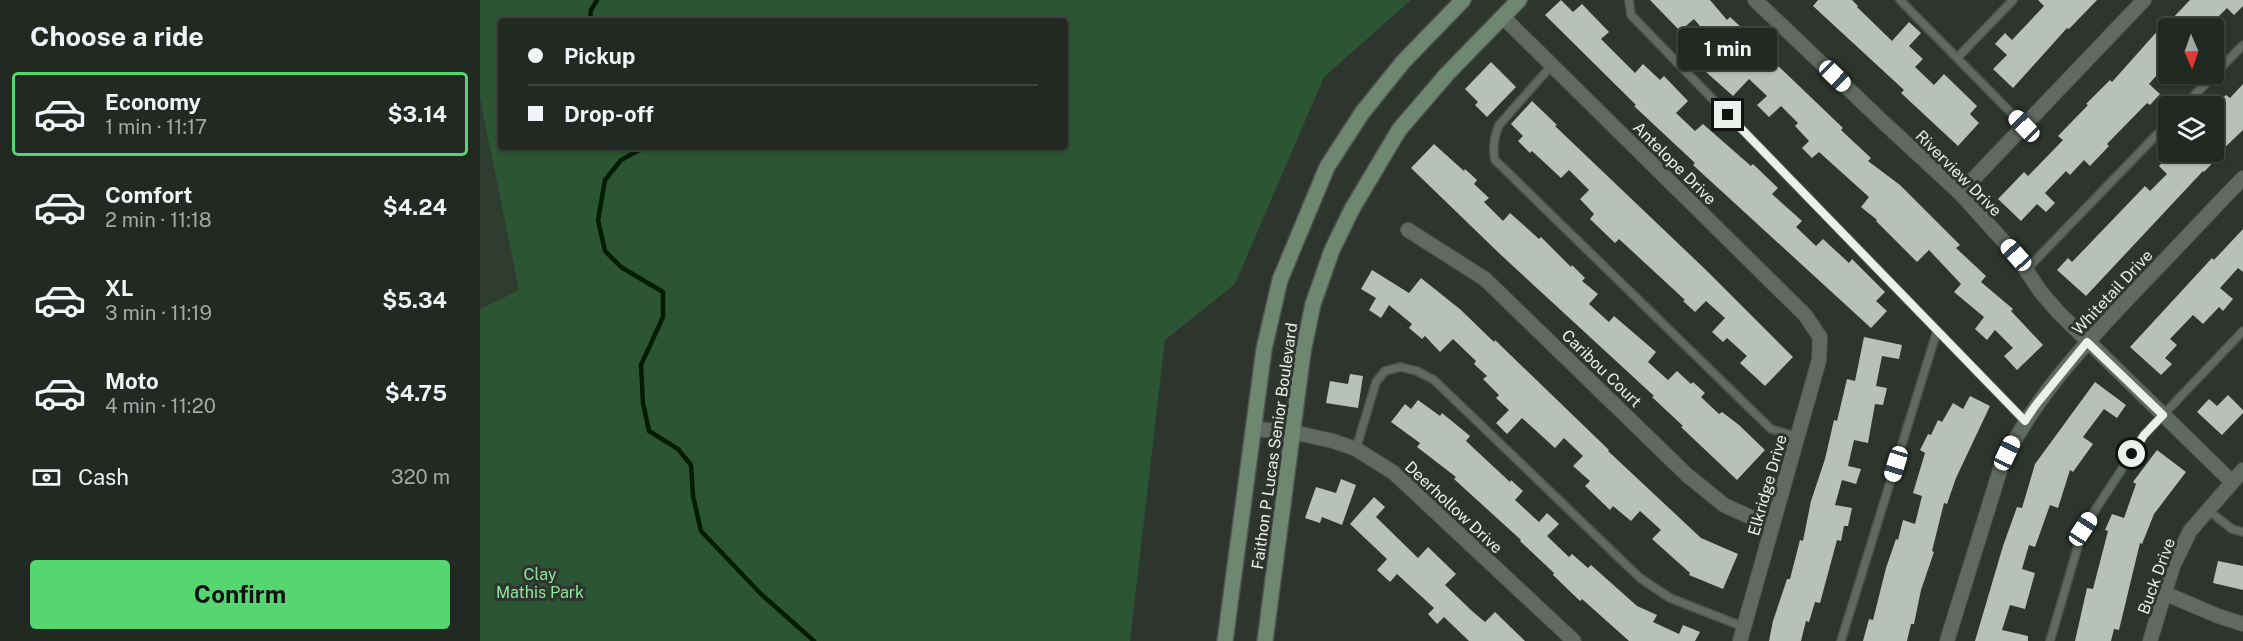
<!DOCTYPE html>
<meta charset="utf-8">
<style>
:root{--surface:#222822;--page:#2e342f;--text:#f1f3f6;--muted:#a2a6a5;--line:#3f4440;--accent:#55d671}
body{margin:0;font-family:"Public Sans",sans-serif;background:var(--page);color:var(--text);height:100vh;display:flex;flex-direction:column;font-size:22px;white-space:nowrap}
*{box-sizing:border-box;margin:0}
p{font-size:20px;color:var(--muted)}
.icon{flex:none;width:33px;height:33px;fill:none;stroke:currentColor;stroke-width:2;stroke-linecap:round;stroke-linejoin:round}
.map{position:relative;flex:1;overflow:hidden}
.sheet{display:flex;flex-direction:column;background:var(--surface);width:480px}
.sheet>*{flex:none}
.guide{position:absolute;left:18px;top:18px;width:570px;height:132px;border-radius:6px;box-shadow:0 2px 4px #0004,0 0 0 2px var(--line);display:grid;align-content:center;height:132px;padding:0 30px;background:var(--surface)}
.needle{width:39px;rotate:178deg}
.controls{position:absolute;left:1678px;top:18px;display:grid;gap:12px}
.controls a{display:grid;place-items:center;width:66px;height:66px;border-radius:6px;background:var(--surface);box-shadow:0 2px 4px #0004,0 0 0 2px var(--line);font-size:30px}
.end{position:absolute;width:27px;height:27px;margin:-14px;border:8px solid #ebf0eb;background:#111;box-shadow:0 0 0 3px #111}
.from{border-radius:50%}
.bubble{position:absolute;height:42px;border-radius:6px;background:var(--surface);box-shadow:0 2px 4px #0004,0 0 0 2px var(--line);font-size:20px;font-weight:700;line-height:42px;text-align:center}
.car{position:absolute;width:18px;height:36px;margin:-18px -9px;border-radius:8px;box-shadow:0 0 4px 2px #0007;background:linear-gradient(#fff 24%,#345 0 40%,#fff 0 76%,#345 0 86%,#fff 0)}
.guide b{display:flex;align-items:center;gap:21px;height:57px;font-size:22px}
.guide b+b{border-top:2px solid var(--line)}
.guide i{width:15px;height:15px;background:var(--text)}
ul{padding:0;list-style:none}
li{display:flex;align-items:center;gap:18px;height:84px;margin:0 12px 9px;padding:0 18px;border:3px solid transparent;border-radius:6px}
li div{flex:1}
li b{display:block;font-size:22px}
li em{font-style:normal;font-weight:700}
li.on{border-color:var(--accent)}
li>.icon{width:54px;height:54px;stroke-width:1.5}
h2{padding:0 30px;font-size:27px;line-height:72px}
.pay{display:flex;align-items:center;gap:15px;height:66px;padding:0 30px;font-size:22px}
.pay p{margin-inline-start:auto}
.action{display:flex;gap:12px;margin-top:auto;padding:12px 30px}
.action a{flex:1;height:69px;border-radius:6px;background:var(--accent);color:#111;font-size:24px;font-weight:700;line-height:69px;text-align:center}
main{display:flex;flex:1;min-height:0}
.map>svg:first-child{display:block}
.built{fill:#2f3d31}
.green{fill:#2c5533;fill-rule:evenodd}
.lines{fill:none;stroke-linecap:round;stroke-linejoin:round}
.stream{stroke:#001d04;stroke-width:4.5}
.building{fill:#b7c1b8}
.service-casing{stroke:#4d544d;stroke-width:10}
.minor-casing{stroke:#4d544d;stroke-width:16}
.secondary-casing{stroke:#4d544d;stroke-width:18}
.service{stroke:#616a62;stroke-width:7}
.minor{stroke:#616a62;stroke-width:14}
.secondary{stroke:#6d8770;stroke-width:15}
.route{stroke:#ebf0eb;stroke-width:8}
.labels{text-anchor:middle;stroke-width:6;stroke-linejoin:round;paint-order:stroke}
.street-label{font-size:16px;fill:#ebf0eb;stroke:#2d352e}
.park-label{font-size:16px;fill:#8ee79c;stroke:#2d352e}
</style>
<main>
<section class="sheet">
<h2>Choose a ride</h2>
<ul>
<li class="on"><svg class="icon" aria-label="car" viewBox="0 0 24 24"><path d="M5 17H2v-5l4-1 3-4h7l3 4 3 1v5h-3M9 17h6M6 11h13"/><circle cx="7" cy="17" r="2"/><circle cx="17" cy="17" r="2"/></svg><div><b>Economy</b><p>1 min · 11:17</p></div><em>$3.14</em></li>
<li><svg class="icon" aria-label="car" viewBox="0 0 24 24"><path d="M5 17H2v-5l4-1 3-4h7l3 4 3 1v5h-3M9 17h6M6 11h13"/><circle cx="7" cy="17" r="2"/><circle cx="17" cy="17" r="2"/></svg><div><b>Comfort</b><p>2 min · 11:18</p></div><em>$4.24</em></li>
<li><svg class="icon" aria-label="car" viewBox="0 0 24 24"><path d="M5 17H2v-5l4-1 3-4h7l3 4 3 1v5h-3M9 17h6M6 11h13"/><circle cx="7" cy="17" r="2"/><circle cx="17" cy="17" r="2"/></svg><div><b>XL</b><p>3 min · 11:19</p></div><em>$5.34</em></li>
<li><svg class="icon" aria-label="car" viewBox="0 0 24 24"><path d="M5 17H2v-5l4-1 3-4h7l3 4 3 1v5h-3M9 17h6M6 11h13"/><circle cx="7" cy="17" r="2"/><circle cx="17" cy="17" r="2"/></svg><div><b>Moto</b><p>4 min · 11:20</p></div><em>$4.75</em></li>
</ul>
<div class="pay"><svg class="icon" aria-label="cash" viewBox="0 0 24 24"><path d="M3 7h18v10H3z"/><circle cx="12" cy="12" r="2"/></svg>Cash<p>320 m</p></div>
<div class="action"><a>Confirm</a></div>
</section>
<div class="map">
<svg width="1763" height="641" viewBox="0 0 1763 641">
<rect width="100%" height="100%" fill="#2d352e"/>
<path class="built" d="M 0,99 L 39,290 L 0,309 Z"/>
<path class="green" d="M 0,0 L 931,0 L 844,77 L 755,284 L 685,340 L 650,641 L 0,641 L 0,309 L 39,290 L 0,99 ZM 21,21 L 585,21 L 585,147 L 21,147 Z"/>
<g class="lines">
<path class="stream" d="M 110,21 L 111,10 L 117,0
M 165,147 L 141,160 L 125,180 L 118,220 L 125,251 L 141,267 L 183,292 L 183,317 L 161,365 L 163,403 L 169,431 L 198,449 L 211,465 L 213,496 L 221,531 L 281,594 L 334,641"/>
</g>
<path class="building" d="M 1081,0 L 1093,12 L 1102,4 L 1129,32 L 1121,39 L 1155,73 L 1163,64 L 1180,80 L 1184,76 L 1208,101 L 1196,113 L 1215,131 L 1223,124 L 1271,166 L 1273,164 L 1298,188 L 1292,194 L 1322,221 L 1316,227 L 1336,246 L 1343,239 L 1369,263 L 1372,259 L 1405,292 L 1396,301 L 1407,311 L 1391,328 L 1213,165 L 1215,163 L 1154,106 L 1156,105 L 1065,15 Z
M 1170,0 L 1230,0 L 1247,20 L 1250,17 L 1274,39 L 1272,41 L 1363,128 L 1361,130 L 1391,158 L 1388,161 L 1420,185 L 1480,245 L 1476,248 L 1506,276 L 1501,282 L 1533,309 L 1531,311 L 1563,345 L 1537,370 L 1524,356 L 1533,348 L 1515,330 L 1507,340 L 1495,329 L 1504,317 L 1474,292 L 1481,284 L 1449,250 L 1437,262 L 1396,221 L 1397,220 L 1381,207 L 1389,197 L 1339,152 L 1332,158 L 1322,148 L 1329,141 L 1315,126 L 1318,123 L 1301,106 L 1289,117 L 1277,105 L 1287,96 L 1269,79 L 1253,96 L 1226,72 L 1239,57 L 1224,44 L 1230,38 L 1214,19 L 1200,31 Z
M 1338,0 L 1372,0 L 1378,6 L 1377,7 L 1412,41 L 1429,22 L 1441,33 L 1429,46 L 1443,59 L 1435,67 L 1454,85 L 1464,74 L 1497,106 L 1490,114 L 1499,123 L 1478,146 L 1421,93 L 1424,90 L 1333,6 Z
M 1558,0 L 1617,0 L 1589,29 L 1587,28 L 1533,88 L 1513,69 L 1527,55 L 1515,44 L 1525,33 L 1532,40 L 1564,6 Z
M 1710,0 L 1763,0 L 1763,6 L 1754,15 L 1747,8 L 1727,28 L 1689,28 L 1689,61 L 1669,84 L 1680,94 L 1670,105 L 1667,103 L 1627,144 L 1629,146 L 1610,166 L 1604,160 L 1590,175 L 1586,171 L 1565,193 L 1575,203 L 1566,212 L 1557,204 L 1541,221 L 1518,199 L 1544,172 L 1548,176 L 1583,140 L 1578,136 L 1608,105 L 1606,104 L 1630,80 L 1632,82 L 1689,18 L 1689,22 Z
M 1011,62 L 1036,87 L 1007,117 L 995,105 L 998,102 L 985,89 Z
M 1763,84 L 1763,130 L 1740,152 L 1743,152 L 1724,172 L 1723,171 L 1606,296 L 1577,270 L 1588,258 L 1592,262 L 1665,186 L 1670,191 L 1687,174 L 1679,166 L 1692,152 L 1734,152 L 1734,106 L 1746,95 L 1750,98 Z
M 1052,101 L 1077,125 L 1075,126 L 1226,270 L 1313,357 L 1285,386 L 1260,363 L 1267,356 L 1247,338 L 1243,342 L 1232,332 L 1245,318 L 1226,301 L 1215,312 L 1203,301 L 1205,300 L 1139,239 L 1135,243 L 1110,219 L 1114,214 L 1100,199 L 1109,190 L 1089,170 L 1081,178 L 1052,151 L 1050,153 L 1038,141 L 1043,136 L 1031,124 Z
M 954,144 L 984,171 L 985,169 L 997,180 L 994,184 L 1009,198 L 1004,202 L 1023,221 L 1030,213 L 1059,239 L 1061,237 L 1091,267 L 1092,265 L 1105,278 L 1102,281 L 1118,294 L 1109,304 L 1129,322 L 1134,316 L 1176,352 L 1168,362 L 1188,380 L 1197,371 L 1211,384 L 1213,382 L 1225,393 L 1221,397 L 1239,414 L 1242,412 L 1259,425 L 1285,450 L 1257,480 L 1201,427 L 1203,426 L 1172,397 L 1174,396 L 1021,255 L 931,168 Z
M 1763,229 L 1763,272 L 1758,268 L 1740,288 L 1753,299 L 1743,311 L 1739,307 L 1723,324 L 1713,315 L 1690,339 L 1697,345 L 1685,358 L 1692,364 L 1681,375 L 1650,347 L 1732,258 L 1734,260 Z
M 892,270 L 929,293 L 941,278 L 981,310 L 1014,342 L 1015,340 L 1129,450 L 1128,451 L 1221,538 L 1258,554 L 1243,589 L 1209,575 L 1210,573 L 1172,539 L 1181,530 L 1160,511 L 1151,521 L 1133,506 L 1130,510 L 1105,486 L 1110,481 L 1093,466 L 1103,456 L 1084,438 L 1075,448 L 1042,418 L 1027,434 L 1016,423 L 1029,410 L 1016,398 L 1019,395 L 1003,379 L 1007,376 L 994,364 L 996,361 L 973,339 L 960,352 L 945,336 L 942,339 L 929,328 L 932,324 L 909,305 L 901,318 L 889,310 L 896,298 L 881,289 Z
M 1384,337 L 1422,345 L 1419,359 L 1402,356 L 1396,386 L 1407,388 L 1403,405 L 1395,404 L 1388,443 L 1374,440 L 1368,466 L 1381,469 L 1376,484 L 1362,480 L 1355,505 L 1372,508 L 1368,526 L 1364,526 L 1361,541 L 1357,540 L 1340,603 L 1335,602 L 1329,622 L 1326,621 L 1321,641 L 1289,641 L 1293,621 L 1307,579 L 1310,579 L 1320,540 L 1323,541 L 1331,501 L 1345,459 L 1354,420 L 1357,421 L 1367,379 L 1375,381 Z
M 870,374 L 883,376 L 878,408 L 846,403 L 850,381 L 868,384 Z
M 1615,382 L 1646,405 L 1637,418 L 1624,409 L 1603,437 L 1613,444 L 1593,472 L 1590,470 L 1578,508 L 1570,505 L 1555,547 L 1549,545 L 1542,569 L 1555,573 L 1545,609 L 1530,605 L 1522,630 L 1548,636 L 1548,641 L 1495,641 L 1523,546 L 1537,507 L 1542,508 L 1555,464 Z
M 1748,395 L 1763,410 L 1763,413 L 1742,435 L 1717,412 L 1729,399 L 1737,406 Z
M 1490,396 L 1510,406 L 1476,478 L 1467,504 L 1464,503 L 1452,551 L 1454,552 L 1441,590 L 1434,624 L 1431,624 L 1427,641 L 1383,641 L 1389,619 L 1393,620 L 1406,568 L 1416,539 L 1418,540 L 1423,520 L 1435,524 L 1442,496 L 1433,493 L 1445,453 L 1440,450 L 1448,434 L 1451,435 L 1458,420 L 1462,422 L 1473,403 L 1483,409 Z
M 938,400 L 960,416 L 962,413 L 990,436 L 986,441 L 1030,482 L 1031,480 L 1043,491 L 1035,500 L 1059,522 L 1067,513 L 1079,524 L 1067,536 L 1089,557 L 1092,554 L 1108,568 L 1111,565 L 1157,606 L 1177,615 L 1173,622 L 1199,634 L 1203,625 L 1220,632 L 1215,641 L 1149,641 L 1102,599 L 1100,601 L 1073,575 L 1074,573 L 1040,541 L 1041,540 L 974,479 L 976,477 L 937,447 L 940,443 L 911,422 L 925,404 L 931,409 Z
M 1677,450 L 1706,472 L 1674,514 L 1662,544 L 1660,543 L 1639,630 L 1634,629 L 1631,641 L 1595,641 L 1607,588 L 1613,589 L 1628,531 L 1625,530 L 1632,514 L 1644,518 L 1656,484 L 1653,482 Z
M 861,479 L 876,485 L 862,525 L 842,517 L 840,523 L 825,518 L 836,487 L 856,493 Z
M 894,497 L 905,507 L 896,517 L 938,558 L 948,547 L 976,574 L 965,585 L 992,611 L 1005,622 L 1015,612 L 1045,641 L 989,641 L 964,617 L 957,624 L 948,614 L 954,608 L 917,574 L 910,582 L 897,570 L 907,559 L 870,524 Z
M 1738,561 L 1763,566 L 1763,590 L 1733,583 Z"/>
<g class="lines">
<defs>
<path id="service" d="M 1149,0 L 1151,15 L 1545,421
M 1420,0 L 1544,126
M 1477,58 L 1533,0
M 1072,65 L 1019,125 C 1014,137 1012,147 1015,160 L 1291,429 L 1318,437
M 1704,106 L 1763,45
M 1546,270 L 1689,122
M 876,449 L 896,382 L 905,371 L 920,367 L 937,371 L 954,380 L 1160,578 L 1190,598 L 1264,627
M 1728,510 L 1752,529 L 1763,532
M 1361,641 L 1457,331
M 1570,641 L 1603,529 L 1664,435 L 1763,331"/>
<path id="minor" d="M 1275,0 L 1403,122 L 1480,193 L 1536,255 L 1560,291 L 1578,312 L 1752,482
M 1023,17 L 1325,315 L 1340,337 L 1339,360 L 1260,641
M 1480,193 L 1664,0
M 928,230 L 1005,279 L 1207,475 L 1244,505 L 1292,527
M 775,429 L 812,432 L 853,441 L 876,449 L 914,473 L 1094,641
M 1684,593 L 1738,616 L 1763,624
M 1467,641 L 1521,467 C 1553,398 1604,345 1656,290 C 1692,253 1727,215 1763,178
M 1670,641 L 1693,566 L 1710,531 L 1763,470"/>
<path id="secondary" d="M 745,641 L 784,349 L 800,280 L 847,167 L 882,113 L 923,62 L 983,0
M 785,641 L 823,352 L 833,304 L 852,250 L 872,209 L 919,130 L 967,74 L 1039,0"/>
</defs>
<use href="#service" class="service-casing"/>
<use href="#minor" class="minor-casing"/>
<use href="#secondary" class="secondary-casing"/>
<use href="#service" class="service"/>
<use href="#minor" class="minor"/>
<use href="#secondary" class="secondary"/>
</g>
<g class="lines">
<path class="route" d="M 1248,115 L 1545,421 L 1555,406 L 1607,342 L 1683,415 L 1664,435 L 1652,454"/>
</g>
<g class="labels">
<g class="street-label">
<text transform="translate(1195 163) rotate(45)" y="6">Antelope Drive</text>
<text transform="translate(1479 173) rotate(45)" y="6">Riverview Drive</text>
<text transform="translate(1632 292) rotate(-47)" y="6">Whitetail Drive</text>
<text transform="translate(1122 368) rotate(44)" y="6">Caribou Court</text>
<text transform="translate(794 446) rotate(-82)" y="6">Faithon P Lucas Senior Boulevard</text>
<text transform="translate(1287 485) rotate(-74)" y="6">Elkridge Drive</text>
<text transform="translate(974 507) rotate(43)" y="6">Deerhollow Drive</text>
<text transform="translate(1676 576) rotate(-70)" y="6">Buck Drive</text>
</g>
<g class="park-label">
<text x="60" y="580">Clay<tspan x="60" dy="18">Mathis Park</tspan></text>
</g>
</g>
</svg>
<div class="controls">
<a><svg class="needle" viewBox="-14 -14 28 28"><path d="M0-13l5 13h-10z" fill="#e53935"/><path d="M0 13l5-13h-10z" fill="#a2a6a5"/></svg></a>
<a><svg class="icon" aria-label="layers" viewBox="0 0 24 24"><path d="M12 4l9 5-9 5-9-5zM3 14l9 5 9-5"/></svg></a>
</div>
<i class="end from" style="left:1652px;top:454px"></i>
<i class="end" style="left:1248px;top:115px"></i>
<div class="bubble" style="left:1198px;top:28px;width:99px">1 min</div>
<i class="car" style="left:1355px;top:76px;rotate:134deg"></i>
<i class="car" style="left:1544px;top:126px;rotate:316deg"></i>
<i class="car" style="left:1536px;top:255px;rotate:318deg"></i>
<i class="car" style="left:1527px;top:453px;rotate:25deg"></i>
<i class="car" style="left:1416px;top:464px;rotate:197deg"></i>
<i class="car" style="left:1603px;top:529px;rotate:33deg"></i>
<div class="guide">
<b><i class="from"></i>Pickup</b>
<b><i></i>Drop-off</b>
</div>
</div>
</main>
